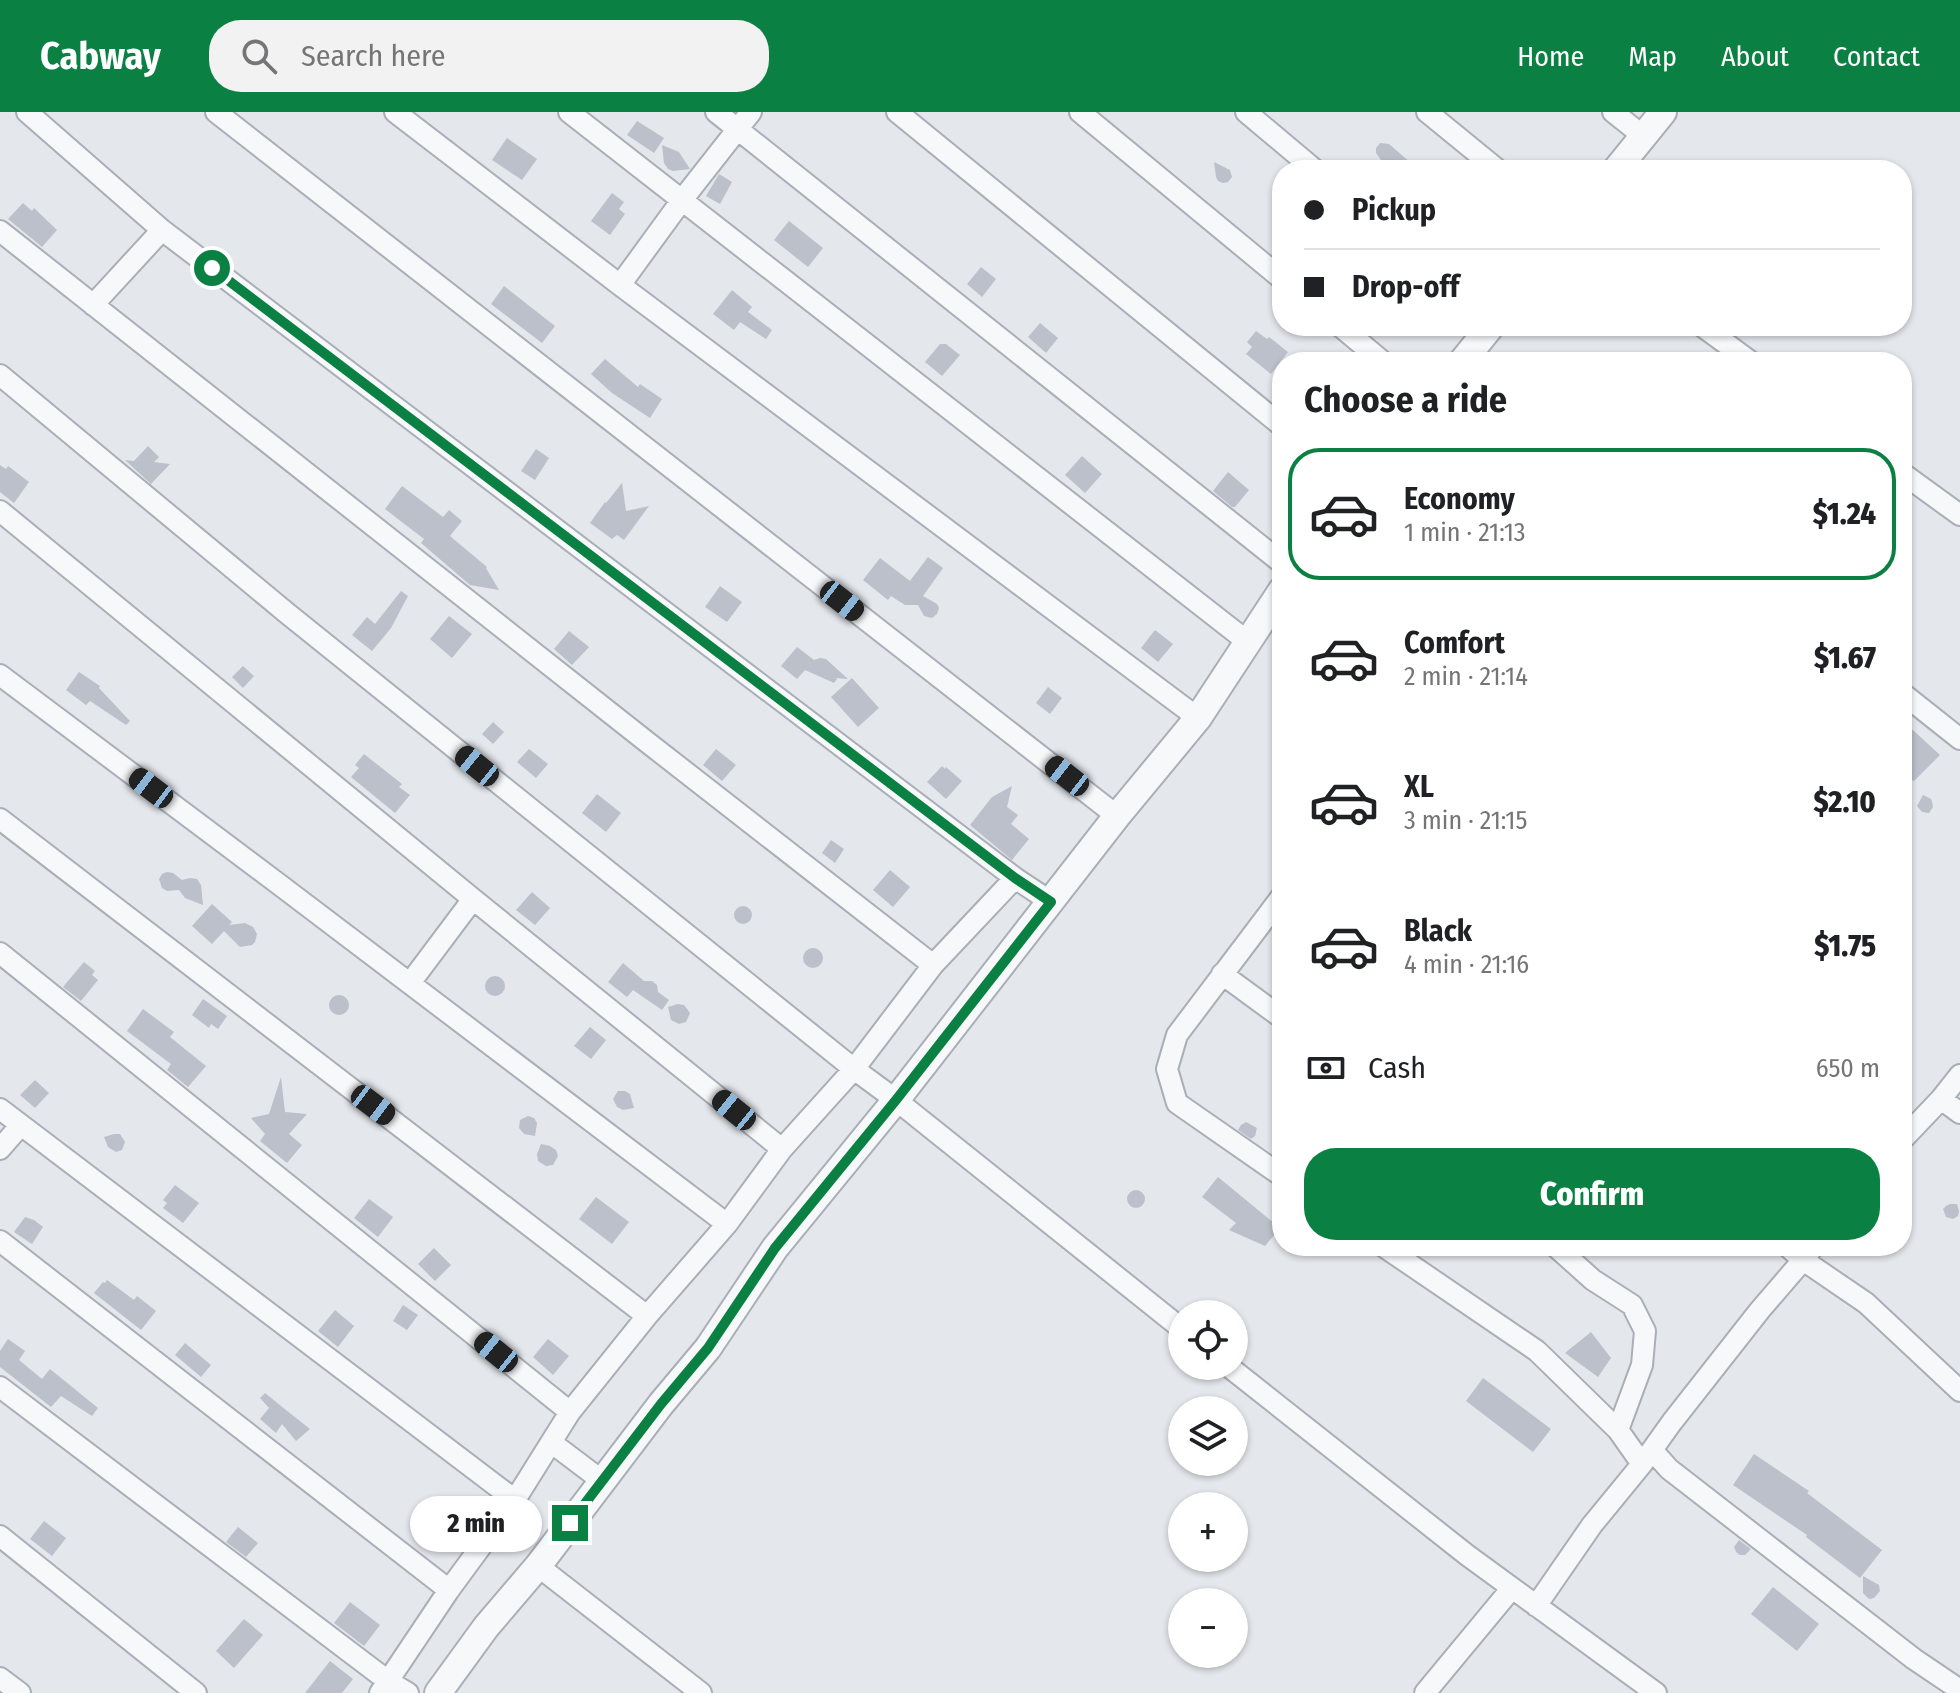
<!DOCTYPE html>
<meta charset="utf-8">
<style>
:root{--surface:#fff;--page:#f2f2f2;--text:#202124;--muted:#757577;--line:#e0e0e0;--accent:#0b8043}
body{margin:0;font-family:"Fira Sans Condensed",sans-serif;background:var(--page);color:var(--text);height:100vh;display:flex;flex-direction:column;font-size:30px;white-space:nowrap}
*{box-sizing:border-box;margin:0}
p{font-size:26px;color:var(--muted)}
.icon{flex:none;width:44px;height:44px;fill:none;stroke:currentColor;stroke-width:2;stroke-linecap:round;stroke-linejoin:round}
.map{position:relative;flex:1;overflow:hidden}
.drawer{position:absolute;left:1272px;top:240px;width:640px;height:904px;display:flex;flex-direction:column;background:var(--surface);border-radius:32px;box-shadow:0 2px 6px #0004}
.drawer>*{flex:none}
.guide{position:absolute;left:1272px;top:48px;width:640px;height:176px;border-radius:32px;box-shadow:0 2px 6px #0004;display:grid;align-content:center;height:176px;padding:0 32px;background:var(--surface)}
.controls{position:absolute;left:1168px;top:1188px;display:grid;gap:16px}
.controls a{display:grid;place-items:center;width:80px;height:80px;border-radius:50%;background:var(--surface);box-shadow:0 2px 6px #0004;font-size:40px}
.end{position:absolute;width:36px;height:36px;margin:-18px;border:10px solid #0b8043;background:#fff;box-shadow:0 0 0 4px #fff}
.from{border-radius:50%}
.bubble{position:absolute;height:56px;border-radius:28px;background:var(--surface);box-shadow:0 2px 6px #0004;font-size:26px;font-weight:800;line-height:56px;text-align:center}
.car{position:absolute;width:24px;height:48px;margin:-24px -12px;border-radius:10px;box-shadow:0 0 6px 2px #0007;background:linear-gradient(#222 24%,#8ab4d8 0 40%,#222 0 76%,#8ab4d8 0 86%,#222 0)}
.guide b{display:flex;align-items:center;gap:28px;height:76px;font-size:30px}
.guide b+b{border-top:2px solid var(--line)}
.guide i{width:20px;height:20px;background:var(--text)}
ul{padding:0;list-style:none}
li{display:flex;align-items:center;gap:24px;height:132px;margin:0 16px 12px;padding:0 16px;border:4px solid transparent;border-radius:32px}
li div{flex:1}
li b{display:block;font-size:30px}
li em{font-style:normal;font-weight:800}
li.current{border-color:var(--accent)}
li>.icon{width:72px;height:72px;stroke-width:1.5}
h2{padding:0 32px;font-size:36px;line-height:96px}
.pay{display:flex;align-items:center;gap:20px;height:88px;padding:0 32px;font-size:30px}
.pay p{margin-inline-start:auto}
.cta{display:flex;gap:16px;margin-top:auto;padding:16px 32px}
.cta a{flex:1;height:92px;border-radius:32px;background:var(--accent);color:#fff;font-size:32px;font-weight:800;line-height:92px;text-align:center}
header{display:flex;align-items:center;gap:48px;box-sizing:border-box;height:112px;padding:0 40px;background:var(--accent);color:#fff}
header strong{font-size:38px}
nav{display:flex;gap:44px;margin-inline-start:auto;font-size:28px}
.search{width:560px;height:72px;background:var(--page);display:flex;align-items:center;gap:20px;box-sizing:border-box;padding:0 28px;border-radius:32px;color:var(--muted);font-size:30px}
.map>svg:first-child{display:block}
.building{fill:#bbc0ca}
.lines{fill:none;stroke-linecap:round;stroke-linejoin:round}
.minor-casing{stroke:#a9aeb7;stroke-width:24}
.tertiary-casing{stroke:#a9aeb7;stroke-width:30}
.minor{stroke:#f7f8fa;stroke-width:20}
.tertiary{stroke:#f7f8fa;stroke-width:26}
.route{stroke:#0b8043;stroke-width:10}
</style>
<header>
<strong>Cabway</strong>
<div class="search"><svg class="icon" aria-label="search" viewBox="0 0 24 24"><circle cx="10" cy="10" r="6"/><path d="M15 15l6 6"/></svg>Search here</div>
<nav><a>Home</a><a>Map</a><a>About</a><a>Contact</a></nav>
</header>
<div class="map">
<svg width="1960" height="1581" viewBox="0 0 1960 1581">
<rect width="100%" height="100%" fill="#e4e7ec"/>
<path class="building" d="M 637,9 L 664,26 L 654,41 L 627,23 Z
M 507,26 L 537,47 L 522,68 L 492,48 Z
M 1380,31 L 1389,32 L 1419,58 L 1388,58 L 1376,41 L 1376,36 Z
M 662,33 L 679,40 L 690,57 L 673,59 L 668,57 L 664,51 Z
M 1214,50 L 1230,58 L 1232,65 L 1228,70 L 1223,71 L 1218,69 L 1216,65 Z
M 719,62 L 732,70 L 720,92 L 706,84 Z
M 612,81 L 624,90 L 619,97 L 625,102 L 610,123 L 591,109 Z
M 23,91 L 32,99 L 34,96 L 57,118 L 42,135 L 8,107 Z
M 789,109 L 823,136 L 808,155 L 774,128 Z
M 981,155 L 996,167 L 982,185 L 967,172 Z
M 504,174 L 555,214 L 542,231 L 491,192 Z
M 732,178 L 752,195 L 748,200 L 772,218 L 766,227 L 740,210 L 734,218 L 713,202 Z
M 1040,211 L 1058,226 L 1046,241 L 1028,225 Z
M 1256,219 L 1267,227 L 1269,225 L 1288,240 L 1271,262 L 1246,242 L 1252,235 L 1247,230 Z
M 940,232 L 946,232 L 960,243 L 942,264 L 925,250 Z
M 605,247 L 638,275 L 640,272 L 662,287 L 650,306 L 612,281 L 591,262 Z
M 148,334 L 159,345 L 154,350 L 170,352 L 151,372 L 125,348 L 134,349 Z
M 536,337 L 549,346 L 535,368 L 521,359 Z
M 1082,344 L 1102,362 L 1085,381 L 1065,363 Z
M 0,353 L 6,357 L 8,354 L 29,370 L 14,391 L 0,380 Z
M 1228,360 L 1249,378 L 1235,395 L 1232,395 L 1213,379 Z
M 622,371 L 626,399 L 649,394 L 624,428 L 617,423 L 612,427 L 590,411 L 605,390 L 606,391 Z
M 402,374 L 443,405 L 449,398 L 462,409 L 450,424 L 487,455 L 486,456 L 499,478 L 470,473 L 421,431 L 424,427 L 385,397 Z
M 928,445 L 943,456 L 923,484 L 937,492 L 939,496 L 937,502 L 932,506 L 924,504 L 918,493 L 905,493 L 891,484 L 888,488 L 863,468 L 880,446 L 910,469 Z
M 720,474 L 742,490 L 727,510 L 705,495 Z
M 401,479 L 408,484 L 391,516 L 372,539 L 352,523 L 367,505 L 375,512 Z
M 449,504 L 472,522 L 452,546 L 430,527 Z
M 1155,518 L 1173,532 L 1158,550 L 1141,536 Z
M 569,519 L 589,535 L 572,553 L 554,537 Z
M 797,535 L 814,548 L 820,546 L 826,547 L 848,567 L 836,566 L 837,567 L 834,571 L 805,558 L 797,567 L 781,554 Z
M 243,554 L 254,564 L 243,576 L 232,565 Z
M 79,560 L 100,574 L 99,576 L 130,609 L 126,613 L 90,589 L 86,593 L 66,578 Z
M 852,566 L 879,596 L 858,615 L 831,585 Z
M 1048,575 L 1062,586 L 1050,602 L 1036,591 Z
M 1902,608 L 1940,643 L 1914,669 L 1902,662 Z
M 493,610 L 504,620 L 493,632 L 482,622 Z
M 529,637 L 548,652 L 536,666 L 517,650 Z
M 716,637 L 736,653 L 722,669 L 703,653 Z
M 364,642 L 402,672 L 399,675 L 410,683 L 395,701 L 351,665 L 359,656 L 355,653 Z
M 942,654 L 945,657 L 946,655 L 962,669 L 946,687 L 927,670 Z
M 1012,674 L 1007,695 L 1018,703 L 1011,712 L 1029,727 L 1012,748 L 970,713 L 992,685 Z
M 597,682 L 621,701 L 606,720 L 582,701 Z
M 1923,683 L 1931,687 L 1932,690 L 1933,695 L 1929,701 L 1922,700 L 1917,694 Z
M 831,728 L 844,737 L 835,751 L 822,741 Z
M 890,758 L 910,775 L 893,795 L 873,778 Z
M 167,760 L 173,761 L 182,768 L 190,766 L 197,767 L 201,773 L 203,793 L 185,786 L 179,778 L 167,779 L 162,776 L 159,767 L 162,762 Z
M 532,780 L 550,796 L 535,813 L 516,798 Z
M 212,792 L 232,810 L 229,813 L 245,811 L 253,815 L 257,822 L 255,830 L 252,833 L 240,835 L 224,819 L 212,832 L 192,814 Z
M734 803a9 9 0 1 1 18 0a9 9 0 1 1-18 0Z
M803 846a10 10 0 1 1 20 0a10 10 0 1 1-20 0Z
M 84,850 L 95,859 L 92,863 L 98,868 L 81,889 L 63,875 Z
M 623,851 L 644,869 L 652,869 L 657,873 L 658,880 L 669,888 L 662,898 L 633,878 L 627,885 L 608,870 Z
M485 874a10 10 0 1 1 20 0a10 10 0 1 1-20 0Z
M329 893a10 10 0 1 1 20 0a10 10 0 1 1-20 0Z
M 203,887 L 227,904 L 218,917 L 211,912 L 209,916 L 192,903 Z
M 678,892 L 684,893 L 690,901 L 686,910 L 679,912 L 671,908 L 668,895 Z
M 143,897 L 174,920 L 170,925 L 206,954 L 188,975 L 167,958 L 171,952 L 127,919 Z
M 590,915 L 606,928 L 591,947 L 574,934 Z
M 281,965 L 285,1000 L 307,1002 L 289,1022 L 302,1033 L 287,1051 L 260,1029 L 265,1022 L 251,1006 L 269,1002 Z
M 35,968 L 49,981 L 35,996 L 20,983 Z
M 618,979 L 625,979 L 630,982 L 634,996 L 623,998 L 617,995 L 613,987 Z
M 528,1004 L 534,1006 L 537,1011 L 535,1024 L 524,1022 L 519,1016 L 520,1008 Z
M 1246,1010 L 1257,1016 L 1255,1024 L 1251,1027 L 1238,1018 L 1241,1013 Z
M 114,1022 L 120,1022 L 125,1030 L 122,1038 L 116,1040 L 108,1035 L 104,1025 Z
M 541,1032 L 550,1034 L 556,1038 L 558,1044 L 553,1053 L 546,1054 L 538,1049 L 537,1042 Z
M 1218,1065 L 1280,1116 L 1265,1134 L 1229,1118 L 1236,1111 L 1202,1085 Z
M 175,1073 L 199,1091 L 183,1111 L 163,1096 L 167,1091 L 163,1088 Z
M1127 1087a9 9 0 1 1 18 0a9 9 0 1 1-18 0Z
M 596,1085 L 629,1110 L 612,1132 L 579,1107 Z
M 369,1087 L 393,1105 L 378,1125 L 354,1106 Z
M 1957,1092 L 1959,1099 L 1958,1104 L 1953,1107 L 1946,1105 L 1943,1097 L 1946,1094 L 1950,1092 Z
M 25,1105 L 34,1108 L 43,1115 L 32,1132 L 14,1120 Z
M 434,1136 L 451,1153 L 435,1169 L 418,1152 Z
M 107,1168 L 134,1188 L 137,1184 L 156,1199 L 141,1218 L 94,1181 L 103,1170 L 105,1171 Z
M 403,1193 L 418,1203 L 407,1218 L 393,1209 Z
M 335,1198 L 354,1214 L 338,1235 L 318,1219 Z
M 1591,1220 L 1611,1246 L 1598,1265 L 1565,1241 Z
M 8,1227 L 25,1239 L 19,1248 L 42,1267 L 50,1257 L 98,1296 L 92,1304 L 61,1284 L 51,1295 L 0,1255 L 0,1239 Z
M 548,1227 L 569,1244 L 553,1263 L 533,1245 Z
M 185,1231 L 211,1253 L 201,1265 L 175,1243 Z
M 1483,1266 L 1551,1317 L 1533,1340 L 1466,1289 Z
M 265,1281 L 286,1298 L 310,1317 L 296,1329 L 282,1312 L 276,1321 L 260,1307 L 269,1296 L 260,1286 Z
M 1754,1342 L 1809,1379 L 1807,1381 L 1882,1438 L 1860,1466 L 1806,1425 L 1807,1423 L 1733,1373 Z
M 44,1409 L 66,1426 L 52,1444 L 30,1427 Z
M 238,1415 L 258,1431 L 246,1445 L 226,1430 Z
M 1739,1428 L 1751,1437 L 1745,1443 L 1740,1443 L 1736,1440 L 1734,1435 Z
M 1863,1464 L 1879,1473 L 1880,1479 L 1874,1486 L 1869,1487 L 1863,1481 Z
M 1773,1475 L 1819,1512 L 1797,1539 L 1751,1502 Z
M 350,1490 L 380,1513 L 364,1534 L 334,1511 Z
M 244,1507 L 263,1523 L 234,1556 L 216,1539 Z
M 330,1549 L 353,1567 L 342,1581 L 305,1581 Z"/>
<g class="lines">
<defs>
<path id="minor" d="M 27,0 L 162,118 L 1015,766 L 1051,790
M 216,0 L 1117,704
M 395,0 L 620,173 L 1198,606
M 569,0 L 1248,530
M 716,0 L 1282,451
M 897,0 L 1282,314
M 1080,0 L 1282,167
M 1246,0 L 1315,58
M 1427,0 L 1498,58
M 1613,0 L 1643,24
M 0,119 L 647,630 L 933,853
M 620,173 L 682,88 L 751,0
M 93,193 L 162,118
M 1340,214 L 1383,250
M 1702,214 L 1751,250
M 0,263 L 288,502 L 854,957 L 896,988 L 1182,1217
M 1902,361 L 1960,403
M 0,399 L 473,787 L 782,1037
M 0,563 L 276,770 L 727,1112
M 1902,581 L 1960,627
M 0,707 L 647,1204
M 1282,784 L 1177,923 L 1167,957 L 1177,991 L 1282,1064
M 0,841 L 570,1300
M 1222,862 L 1282,906
M 410,871 L 473,787
M 1941,987 L 1960,1001
M 0,997 L 515,1388
M 1902,1028 L 1941,987 L 1960,963
M 0,1037 L 20,1014
M 0,1129 L 449,1478
M 1383,1134 L 1537,1239 L 1618,1318 L 1642,1352
M 1555,1134 L 1593,1168 L 1632,1193 L 1645,1219 L 1642,1253 L 1618,1318
M 1814,1134 L 1803,1148 L 1866,1191 L 1960,1279
M 1228,1254 L 1467,1443 L 1656,1581
M 0,1275 L 388,1569 L 408,1581
M 552,1331 L 601,1368
M 1652,1338 L 1669,1357 L 1914,1547 L 1960,1578
M 0,1424 L 196,1581
M 538,1454 L 701,1581
M 1536,1494 L 1592,1413 L 1642,1352 L 1672,1310 L 1760,1198 L 1803,1148 L 1787,1134
M 0,1566 L 20,1581
M 380,1581 L 449,1478 L 515,1388 L 570,1300 L 647,1204 L 727,1112 L 782,1037 L 854,957 L 933,853 L 1015,766
M 1425,1581 L 1512,1476"/>
<path id="tertiary" d="M 1616,58 L 1663,0
M 1462,250 L 1491,214
M 438,1581 L 486,1515 L 538,1454 L 661,1292 L 708,1236 L 775,1136 L 896,988 L 1117,704 L 1198,606 L 1282,478"/>
</defs>
<use href="#minor" class="minor-casing"/>
<use href="#tertiary" class="tertiary-casing"/>
<use href="#minor" class="minor"/>
<use href="#tertiary" class="tertiary"/>
</g>
<g class="lines">
<path class="route" d="M 212,156 L 1015,766 L 1051,790 L 896,988 L 775,1136 L 708,1236 L 661,1292 L 570,1411"/>
</g>
</svg>
<div class="controls">
<a><svg class="icon" aria-label="locate" viewBox="0 0 24 24"><circle cx="12" cy="12" r="6"/><path d="M12 2v4M12 18v4M2 12h4M18 12h4"/></svg></a>
<a><svg class="icon" aria-label="layers" viewBox="0 0 24 24"><path d="M12 4l9 5-9 5-9-5zM3 14l9 5 9-5"/></svg></a>
<a>+</a>
<a>−</a>
</div>
<i class="end from" style="left:212px;top:156px"></i>
<i class="end" style="left:570px;top:1411px"></i>
<div class="bubble" style="left:410px;top:1384px;width:132px">2 min</div>
<i class="car" style="left:842px;top:489px;rotate:128deg"></i>
<i class="car" style="left:477px;top:654px;rotate:309deg"></i>
<i class="car" style="left:1067px;top:664px;rotate:308deg"></i>
<i class="car" style="left:151px;top:676px;rotate:307deg"></i>
<i class="car" style="left:373px;top:993px;rotate:127deg"></i>
<i class="car" style="left:734px;top:998px;rotate:309deg"></i>
<i class="car" style="left:496px;top:1240px;rotate:309deg"></i>
<div class="guide">
<b><i class="from"></i>Pickup</b>
<b><i></i>Drop-off</b>
</div>
<section class="drawer">
<h2>Choose a ride</h2>
<ul>
<li class="current"><svg class="icon" aria-label="car" viewBox="0 0 24 24"><path d="M5 17H2v-5l4-1 3-4h7l3 4 3 1v5h-3M9 17h6M6 11h13"/><circle cx="7" cy="17" r="2"/><circle cx="17" cy="17" r="2"/></svg><div><b>Economy</b><p>1 min · 21:13</p></div><em>$1.24</em></li>
<li><svg class="icon" aria-label="car" viewBox="0 0 24 24"><path d="M5 17H2v-5l4-1 3-4h7l3 4 3 1v5h-3M9 17h6M6 11h13"/><circle cx="7" cy="17" r="2"/><circle cx="17" cy="17" r="2"/></svg><div><b>Comfort</b><p>2 min · 21:14</p></div><em>$1.67</em></li>
<li><svg class="icon" aria-label="car" viewBox="0 0 24 24"><path d="M5 17H2v-5l4-1 3-4h7l3 4 3 1v5h-3M9 17h6M6 11h13"/><circle cx="7" cy="17" r="2"/><circle cx="17" cy="17" r="2"/></svg><div><b>XL</b><p>3 min · 21:15</p></div><em>$2.10</em></li>
<li><svg class="icon" aria-label="car" viewBox="0 0 24 24"><path d="M5 17H2v-5l4-1 3-4h7l3 4 3 1v5h-3M9 17h6M6 11h13"/><circle cx="7" cy="17" r="2"/><circle cx="17" cy="17" r="2"/></svg><div><b>Black</b><p>4 min · 21:16</p></div><em>$1.75</em></li>
</ul>
<div class="pay"><svg class="icon" aria-label="cash" viewBox="0 0 24 24"><path d="M3 7h18v10H3z"/><circle cx="12" cy="12" r="2"/></svg>Cash<p>650 m</p></div>
<div class="cta"><a>Confirm</a></div>
</section>
</div>
